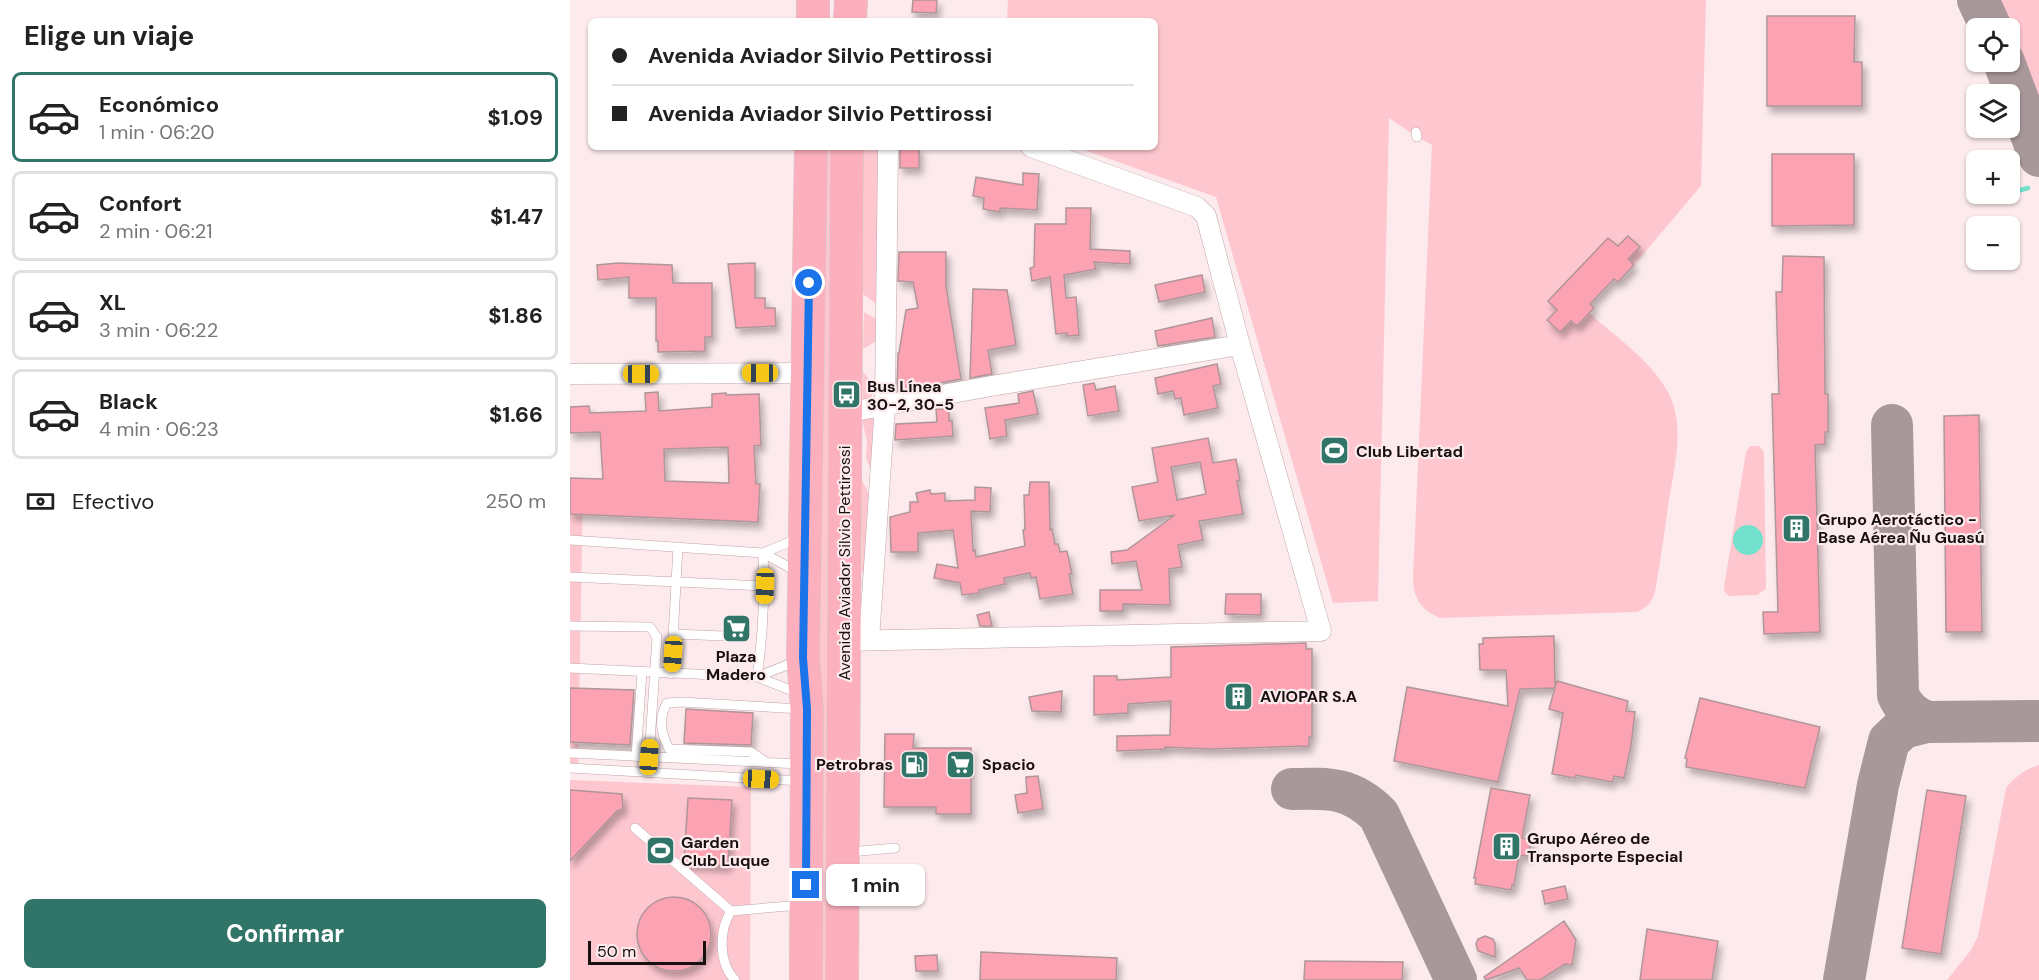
<!DOCTYPE html>
<html lang="es">
<meta charset="utf-8">
<style>
:root{--surface:#fff;--page:#f6f6f6;--text:#222;--muted:#767676;--line:#e0e0e0;--accent:#307568}
body{margin:0;font-family:"DM Sans",sans-serif;background:var(--page);color:var(--text);height:100vh;display:flex;flex-direction:column;font-size:22px;white-space:nowrap}
*{box-sizing:border-box;margin:0}
p{font-size:20px;color:var(--muted)}
.icon{flex:none;width:33px;height:33px;fill:none;stroke:currentColor;stroke-width:2;stroke-linecap:round;stroke-linejoin:round}
.map{position:relative;flex:1;overflow:hidden}
.details{display:flex;flex-direction:column;background:var(--surface);width:570px}
.details>*{flex:none}
.top-card{position:absolute;left:18px;top:18px;width:570px;height:132px;border-radius:9px;box-shadow:0 2px 4px #0004;display:grid;align-content:center;height:132px;padding:0 24px;background:var(--surface)}
.buttons{position:absolute;left:1396px;top:18px;display:grid;gap:12px}
.buttons a{display:grid;place-items:center;width:54px;height:54px;border-radius:9px;background:var(--surface);box-shadow:0 2px 4px #0004;font-size:30px}
.scale{position:absolute;left:18px;bottom:15px;width:118px;box-sizing:border-box;padding-left:6px;border:3px solid #180f10;border-top:0;font-size:16px;line-height:21px;white-space:nowrap;color:#180f10;-webkit-text-stroke:4px #fceaec;paint-order:stroke}
.end{position:absolute;width:27px;height:27px;margin:-14px;border:8px solid #1a73e8;background:#fff;box-shadow:0 0 0 3px #fff}
.from{border-radius:50%}
.bubble{position:absolute;height:42px;border-radius:9px;background:var(--surface);box-shadow:0 2px 4px #0004;font-size:20px;font-weight:700;line-height:42px;text-align:center}
.car{position:absolute;width:18px;height:36px;margin:-18px -9px;border-radius:8px;box-shadow:0 0 4px 2px #0007;background:linear-gradient(#f5c518 24%,#345 0 40%,#f5c518 0 76%,#345 0 86%,#f5c518 0)}
.top-card b{display:flex;align-items:center;gap:21px;height:57px;font-size:22px}
.top-card b+b{border-top:2px solid var(--line)}
.top-card i{width:15px;height:15px;background:var(--text)}
ul{padding:0;list-style:none}
li{display:flex;align-items:center;gap:18px;height:90px;margin:0 12px 9px;padding:0 12px;border:3px solid var(--line);border-radius:9px}
li div{flex:1}
li b{display:block;font-size:22px}
li em{font-style:normal;font-weight:700}
li.on{border-color:var(--accent)}
li>.icon{width:54px;height:54px;stroke-width:1.5}
h2{padding:0 24px;font-size:27px;line-height:72px}
.pay{display:flex;align-items:center;gap:15px;height:66px;padding:0 24px;font-size:22px}
.pay p{margin-inline-start:auto}
.action{display:flex;gap:12px;margin-top:auto;padding:12px 24px}
.action a{flex:1;height:69px;border-radius:9px;background:var(--accent);color:#fff;font-size:24px;font-weight:700;line-height:69px;text-align:center}
main{display:flex;flex:1;min-height:0}
.map>svg:first-child{display:block}
.green{fill:#fec7d0}
.water{fill:#72e1cb}
.lines{fill:none;stroke-linecap:round;stroke-linejoin:round}
.stream{stroke:#72e1cb;stroke-width:4.5}
.taxiway{stroke:#a8989a;stroke-width:42}
.building{fill:#fca3b3;stroke:#b09599;stroke-width:1.5;fill-rule:evenodd;filter:url(#shadow)}
.lane-casing{stroke:#c1a5a9;stroke-width:10}
.street-casing{stroke:#c1a5a9;stroke-width:21}
.highway-casing{stroke:#d1cfcf;stroke-width:34}
.lane{stroke:#fff;stroke-width:9}
.street{stroke:#fff;stroke-width:20}
.highway{stroke:#fcafbd;stroke-width:33}
.route{stroke:#1a73e8;stroke-width:8}
.labels{text-anchor:middle;stroke-width:4.5;stroke-linejoin:round;paint-order:stroke}
.poi-label{font-size:16px;font-weight:bold;fill:#180f10;stroke:#fceaec;text-anchor:start}
.street-label{font-size:16px;fill:#180f10;stroke:#fceaec}
</style>
<main>
<section class="details">
<h2>Elige un viaje</h2>
<ul>
<li class="on"><svg class="icon" aria-label="car" viewBox="0 0 24 24"><path d="M5 17H2v-5l4-1 3-4h7l3 4 3 1v5h-3M9 17h6M6 11h13"/><circle cx="7" cy="17" r="2"/><circle cx="17" cy="17" r="2"/></svg><div><b>Económico</b><p>1 min · 06:20</p></div><em>$1.09</em></li>
<li><svg class="icon" aria-label="car" viewBox="0 0 24 24"><path d="M5 17H2v-5l4-1 3-4h7l3 4 3 1v5h-3M9 17h6M6 11h13"/><circle cx="7" cy="17" r="2"/><circle cx="17" cy="17" r="2"/></svg><div><b>Confort</b><p>2 min · 06:21</p></div><em>$1.47</em></li>
<li><svg class="icon" aria-label="car" viewBox="0 0 24 24"><path d="M5 17H2v-5l4-1 3-4h7l3 4 3 1v5h-3M9 17h6M6 11h13"/><circle cx="7" cy="17" r="2"/><circle cx="17" cy="17" r="2"/></svg><div><b>XL</b><p>3 min · 06:22</p></div><em>$1.86</em></li>
<li><svg class="icon" aria-label="car" viewBox="0 0 24 24"><path d="M5 17H2v-5l4-1 3-4h7l3 4 3 1v5h-3M9 17h6M6 11h13"/><circle cx="7" cy="17" r="2"/><circle cx="17" cy="17" r="2"/></svg><div><b>Black</b><p>4 min · 06:23</p></div><em>$1.66</em></li>
</ul>
<div class="pay"><svg class="icon" aria-label="cash" viewBox="0 0 24 24"><path d="M3 7h18v10H3z"/><circle cx="12" cy="12" r="2"/></svg>Efectivo<p>250 m</p></div>
<div class="action"><a>Confirmar</a></div>
</section>
<div class="map">
<svg width="1469" height="980" viewBox="0 0 1469 980">
<defs>
<filter id="shadow"><feDropShadow dx="3.5" dy="6" stdDeviation="3" flood-color="#0004"/></filter>
</defs>
<rect width="100%" height="100%" fill="#fceaec"/>
<path class="green" d="M 438,0 L 1136,0 L 1131,186 L 1064,265 L 1058,259 L 1070,246 L 1058,236 L 1048,246 L 1038,238 L 979,301 L 987,310 L 978,320 L 990,332 L 1001,321 L 1007,326 L 1019,313 C 1046,337 1082,361 1099,394 C 1116,428 1103,471 1098,507 C 1094,535 1090,564 1085,592 C 1081,603 1078,608 1066,612 L 870,618 C 851,610 843,598 843,577 L 862,145 L 847,137 L 819,118 L 808,601 L 763,603 L 646,197 L 506,147 L 585,147 L 585,21 L 437,21 Z
M 1429,0 L 1469,0 L 1469,107 Z
M 251,147 L 270,147 L 263,980 L 244,980 Z
M 294,147 L 308,147 L 310,227 L 308,305 L 294,295 L 293,292 Z
M 294,312 L 308,320 L 308,340 L 293,349 Z
M 293,372 L 299,379 L 304,389 L 300,401 L 293,402 Z
M 302,416 L 305,421 L 304,477 L 296,458 L 297,441 L 292,420 L 293,418 Z
M 1180,446 L 1189,446 L 1194,452 L 1196,589 L 1187,595 L 1159,596 L 1155,592 L 1154,587 L 1176,452 Z
M 292,480 L 301,498 L 294,575 L 292,572 Z
M 0,485 L 13,485 L 8,772 L 0,772 Z
M 1469,765 L 1469,980 L 1377,980 L 1401,950 L 1408,936 L 1436,788 C 1446,776 1454,770 1469,765 Z
M 0,780 L 181,787 L 180,980 L 0,980 Z"/>
<path class="water" d="M1163 540a15 15 0 1 1 30 0a15 15 0 1 1-30 0Z"/>
<g class="lines">
<path class="stream" d="M 1440,193 L 1458,188
M 1428,196 L 1437,194"/>
<path class="taxiway" d="M 1408,0 L 1421,28
M 1434,62 L 1469,156
M 1322,425 L 1328,695 C 1335,710 1343,716 1357,722
M 722,789 C 759,788 781,787 809,815 L 886,980
M 1274,980 L 1308,785 L 1319,741 L 1333,728 L 1357,722 L 1469,721"/>
</g>
<path class="building" d="M 343,0 L 367,0 L 366,13 L 342,12 Z
M 1197,16 L 1285,16 L 1284,62 L 1292,62 L 1292,106 L 1197,106 Z
M 330,147 L 349,147 L 349,168 L 330,168 Z
M 1202,154 L 1284,154 L 1284,225 L 1202,226 Z
M 453,173 L 469,174 L 467,210 L 430,208 L 430,212 L 413,209 L 414,198 L 403,196 L 406,177 L 453,185 Z
M 496,208 L 521,208 L 520,249 L 560,251 L 560,264 L 524,262 L 526,269 L 494,275 L 496,298 L 506,297 L 509,335 L 497,336 L 497,333 L 486,334 L 480,277 L 462,281 L 460,268 L 464,267 L 465,224 L 496,224 Z
M 1058,236 L 1070,247 L 1058,259 L 1064,265 L 1048,282 L 1044,279 L 1020,304 L 1024,308 L 1007,326 L 1001,321 L 990,332 L 977,320 L 987,310 L 978,301 L 1038,238 L 1048,246 Z
M 329,252 L 376,252 L 376,286 L 391,379 L 327,391 L 328,353 L 329,353 L 336,310 L 348,308 L 343,282 L 328,281 Z
M 1213,256 L 1254,257 L 1255,394 L 1258,394 L 1258,432 L 1255,432 L 1255,444 L 1245,445 L 1250,632 L 1194,634 L 1193,612 L 1208,612 L 1202,394 L 1209,394 L 1206,292 L 1212,292 Z
M 48,263 L 102,265 L 103,283 L 142,283 L 142,337 L 135,337 L 135,351 L 88,352 L 88,341 L 86,341 L 86,298 L 59,298 L 59,277 L 28,280 L 27,265 Z
M 185,263 L 185,298 L 195,298 L 195,308 L 205,308 L 206,326 L 166,328 L 158,264 Z
M 632,275 L 635,292 L 589,302 L 585,285 Z
M 403,289 L 437,290 L 446,345 L 418,350 L 422,374 L 400,378 Z
M 642,318 L 645,337 L 588,346 L 585,331 Z
M 647,364 L 651,384 L 643,386 L 648,408 L 614,415 L 611,398 L 605,399 L 603,391 L 588,394 L 585,378 Z
M 524,383 L 526,390 L 545,386 L 549,411 L 518,416 L 513,385 Z
M 463,391 L 468,414 L 435,420 L 437,436 L 420,439 L 415,408 L 449,403 L 448,394 Z
M 88,392 L 89,411 L 142,407 L 142,394 L 156,393 L 156,395 L 189,394 L 191,445 L 184,446 L 186,484 L 190,484 L 188,522 L 0,514 L 0,478 L 33,479 L 30,432 L 0,433 L 0,407 L 19,406 L 20,413 L 76,411 L 75,393 ZM 158,447 L 159,483 L 95,481 L 94,449 Z
M 366,409 L 379,409 L 379,421 L 382,421 L 383,436 L 325,440 L 326,424 L 367,422 Z
M 1409,415 L 1412,632 L 1376,632 L 1374,416 Z
M 638,438 L 643,463 L 666,459 L 670,480 L 667,481 L 673,514 L 629,521 L 633,540 L 608,545 L 612,567 L 599,569 L 600,605 L 553,604 L 553,611 L 530,611 L 530,590 L 572,590 L 566,561 L 542,564 L 541,552 L 557,550 L 605,515 L 569,521 L 562,487 L 588,482 L 582,448 ZM 630,462 L 636,494 L 607,500 L 601,467 Z
M 460,482 L 479,482 L 480,530 L 482,529 L 485,544 L 488,544 L 490,552 L 497,551 L 502,574 L 499,574 L 503,594 L 470,599 L 466,577 L 461,578 L 460,573 L 434,578 L 435,584 L 409,590 L 409,593 L 392,595 L 390,583 L 364,578 L 367,564 L 388,568 L 383,530 L 348,533 L 348,552 L 321,552 L 320,517 L 340,512 L 340,502 L 348,502 L 346,493 L 360,490 L 361,494 L 375,493 L 375,501 L 405,500 L 405,487 L 421,488 L 420,512 L 401,511 L 403,551 L 405,550 L 406,557 L 455,546 L 453,530 L 455,530 L 454,495 L 459,495 Z
M 656,594 L 691,594 L 691,615 L 655,614 Z
M 419,612 L 422,626 L 410,626 L 407,615 Z
M 984,636 L 985,687 L 987,681 L 1058,701 L 1056,711 L 1065,712 L 1061,746 L 1054,778 L 1044,776 L 1042,782 L 1006,775 L 1005,778 L 982,774 L 993,713 L 979,709 L 985,688 L 950,689 L 928,782 L 824,761 L 837,687 L 938,706 L 936,670 L 910,670 L 909,644 L 913,644 L 913,638 Z
M 736,643 L 736,649 L 742,649 L 742,737 L 739,737 L 739,746 L 639,749 L 595,747 L 596,749 L 547,751 L 547,736 L 600,735 L 601,701 L 558,704 L 558,713 L 524,715 L 524,676 L 547,676 L 547,680 L 601,677 L 601,647 Z
M 0,688 L 64,690 L 60,745 L 0,742 Z
M 492,691 L 491,712 L 462,711 L 459,697 Z
M 1130,698 L 1250,727 L 1235,788 L 1116,767 L 1117,759 L 1115,758 Z
M 116,709 L 183,713 L 181,745 L 114,743 Z
M 315,734 L 344,734 L 343,748 L 401,748 L 401,814 L 366,814 L 366,807 L 314,807 Z
M 468,776 L 473,809 L 448,813 L 445,795 L 457,793 L 456,777 Z
M 921,788 L 960,795 L 952,838 L 961,840 L 958,856 L 949,855 L 944,885 L 942,885 L 941,890 L 905,884 L 906,878 L 904,878 Z
M 0,790 L 52,794 L 53,809 L 47,811 L 0,861 Z
M 1357,790 L 1396,796 L 1371,954 L 1332,948 Z
M 118,798 L 162,800 L 158,866 L 117,864 L 114,862 Z
M 995,886 L 998,899 L 975,904 L 972,891 Z
M67 934a37 37 0 1 1 74 0a37 37 0 1 1-74 0Z
M 994,921 L 1006,940 L 1002,965 L 995,964 L 970,980 L 957,980 L 949,968 L 916,980 L 914,977 Z
M 1077,929 L 1148,941 L 1142,980 L 1070,980 Z
M 915,936 L 923,939 L 925,943 L 925,957 L 908,951 L 906,944 L 908,939 Z
M 411,952 L 547,958 L 546,980 L 410,980 Z
M 367,955 L 368,971 L 346,971 L 345,956 Z
M 735,961 L 833,962 L 832,980 L 734,980 Z"/>
<g class="lines">
<defs>
<path id="lane" d="M 846,132 L 847,137
M 0,540 L 193,553 L 226,571
M 193,553 L 229,538
M 0,577 L 195,586
M 0,626 L 80,627 L 87,637 L 78,773
M 104,634 L 154,636
M 0,668 L 187,677 L 228,693
M 101,674 L 108,547
M 187,677 C 193,635 195,595 193,553
M 187,677 L 227,661
M 0,753 L 231,764
M 66,757 L 72,672
M 196,762 L 181,752 L 99,749 C 91,733 88,719 97,703 L 111,702 L 231,709
M 0,768 L 231,781
M 65,828 L 161,911
M 279,852 L 325,848
M 165,980 C 148,963 149,930 161,911 L 231,905"/>
<path id="street" d="M 0,374 L 238,373
M 274,413 L 421,386 L 670,345
M 299,640 L 315,405 L 318,147
M 274,641 L 751,631 L 670,345 L 636,216 L 627,207 L 461,147"/>
<path id="highway" d="M 243,21 L 243,0
M 280,21 L 281,0
M 236,980 L 237,709 L 233,658 L 241,147
M 272,980 L 277,147"/>
</defs>
<use href="#lane" class="lane-casing"/>
<use href="#street" class="street-casing"/>
<use href="#highway" class="highway-casing"/>
<use href="#lane" class="lane"/>
<use href="#street" class="street"/>
<use href="#highway" class="highway"/>
</g>
<g class="lines">
<path class="route" d="M 236,885 L 237,709 L 233,658 L 239,283"/>
</g>
<defs>
<symbol id="bus-square" viewBox="-11 -11 22 22"><rect x="-9" y="-9" width="18" height="18" rx="4" fill="#307568" stroke="#fceaec"/><path d="M-5-6H5V4H4V6H2V4H-2V6H-4V4H-5ZM-3.5-4V0h7V-4ZM-3.5 1.2v1.5H-2V1.2ZM2 1.2v1.5H3.5V1.2Z" fill="#fff"/></symbol>
<symbol id="stadium-square" viewBox="-11 -11 22 22"><rect x="-9" y="-9" width="18" height="18" rx="4" fill="#307568" stroke="#fceaec"/><path d="M0-5a6.5 5 0 1 0 0 10a6.5 5 0 1 0 0-10ZM-3.5-1.8h7v3.6h-7Z" fill="#fff"/></symbol>
<symbol id="building-square" viewBox="-11 -11 22 22"><rect x="-9" y="-9" width="18" height="18" rx="4" fill="#307568" stroke="#fceaec"/><path d="M-4-6H4V6H1V3H-1V6H-4ZM-2.5-4.3h1.7v1.8h-1.7ZM.8-4.3h1.7v1.8H.8ZM-2.5-1h1.7V.8h-1.7ZM.8-1h1.7V.8H.8Z" fill="#fff"/></symbol>
<symbol id="supermarket-square" viewBox="-11 -11 22 22"><rect x="-9" y="-9" width="18" height="18" rx="4" fill="#307568" stroke="#fceaec"/><path d="M-6-5.5h2.5l.6 2H6L4.5 2H-2.5L-4.4-4H-6ZM-1.5 3.2a1.3 1.3 0 1 0 .1 0ZM3 3.2a1.3 1.3 0 1 0 .1 0Z" fill="#fff"/></symbol>
<symbol id="fuel-square" viewBox="-11 -11 22 22"><rect x="-9" y="-9" width="18" height="18" rx="4" fill="#307568" stroke="#fceaec"/><path d="M-5.5-6h7V0h2V4h1.3V-2.5L3-4.5l.8-.8L6-3V5H2.5V1h-1V6h-7ZM-4.2-4.7v3.2H.2V-4.7Z" fill="#fff"/></symbol>
</defs>
<g fill-rule="evenodd">
<use href="#bus-square" x="260" y="378" width="33" height="33"/>
<use href="#stadium-square" x="748" y="434" width="33" height="33"/>
<use href="#building-square" x="1210" y="512" width="33" height="33"/>
<use href="#supermarket-square" x="150" y="612" width="33" height="33"/>
<use href="#building-square" x="652" y="680" width="33" height="33"/>
<use href="#fuel-square" x="328" y="748" width="33" height="33"/>
<use href="#supermarket-square" x="374" y="748" width="33" height="33"/>
<use href="#building-square" x="920" y="830" width="33" height="33"/>
<use href="#stadium-square" x="74" y="834" width="33" height="33"/>
</g>
<g class="labels">
<g class="poi-label">
<text x="297" y="392">Bus Línea<tspan x="297" dy="18">30-2, 30-5</tspan></text>
<text x="786" y="457">Club Libertad</text>
<text x="1248" y="525">Grupo Aerotáctico -<tspan x="1248" dy="18">Base Aérea Ñu Guasú</tspan></text>
<text x="166" y="662" text-anchor="middle">Plaza<tspan x="166" dy="18">Madero</tspan></text>
<text x="690" y="702">AVIOPAR S.A</text>
<text x="323" y="770" text-anchor="end">Petrobras</text>
<text x="412" y="770">Spacio</text>
<text x="957" y="844">Grupo Aéreo de<tspan x="957" dy="18">Transporte Especial</tspan></text>
<text x="111" y="848">Garden<tspan x="111" dy="18">Club Luque</tspan></text>
</g>
<g class="street-label">
<text transform="translate(274 563) rotate(-90)" y="6">Avenida Aviador Silvio Pettirossi</text>
</g>
</g>
</svg>
<div class="buttons">
<a><svg class="icon" aria-label="locate" viewBox="0 0 24 24"><circle cx="12" cy="12" r="6"/><path d="M12 2v4M12 18v4M2 12h4M18 12h4"/></svg></a>
<a><svg class="icon" aria-label="layers" viewBox="0 0 24 24"><path d="M12 4l9 5-9 5-9-5zM3 14l9 5 9-5"/></svg></a>
<a>+</a>
<a>−</a>
</div>
<div class="scale">50 m</div>
<i class="end from" style="left:239px;top:283px"></i>
<i class="end" style="left:236px;top:885px"></i>
<div class="bubble" style="left:256px;top:864px;width:99px">1 min</div>
<i class="car" style="left:190px;top:373px;rotate:270deg"></i>
<i class="car" style="left:71px;top:374px;rotate:90deg"></i>
<i class="car" style="left:195px;top:586px;rotate:182deg"></i>
<i class="car" style="left:103px;top:654px;rotate:184deg"></i>
<i class="car" style="left:79px;top:757px;rotate:4deg"></i>
<i class="car" style="left:191px;top:779px;rotate:93deg"></i>
<div class="top-card">
<b><i class="from"></i>Avenida Aviador Silvio Pettirossi</b>
<b><i></i>Avenida Aviador Silvio Pettirossi</b>
</div>
</div>
</main>
